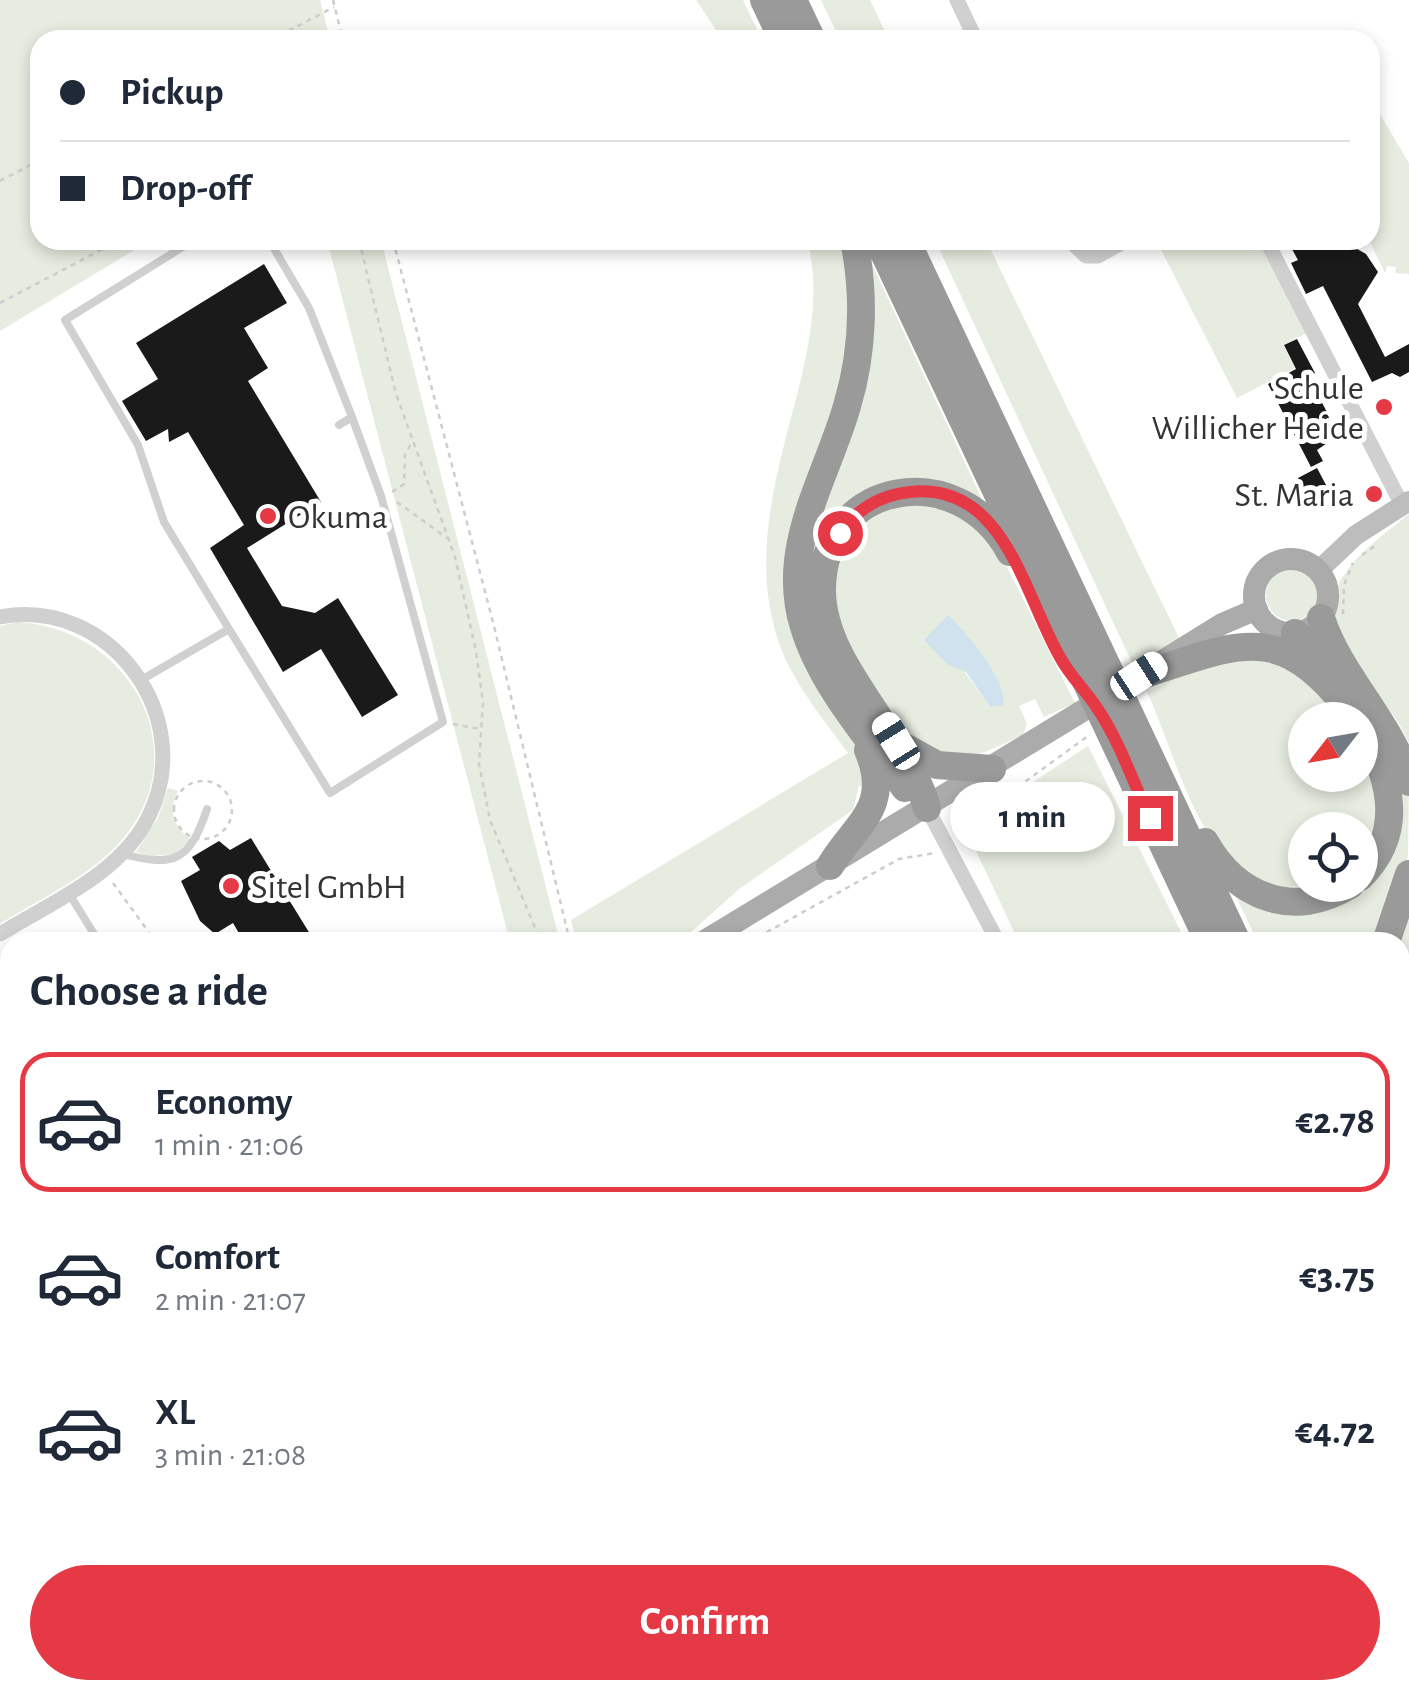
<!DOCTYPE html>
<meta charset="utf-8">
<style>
:root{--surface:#fff;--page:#f6f6f7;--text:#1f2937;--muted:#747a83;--line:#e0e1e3;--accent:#e63946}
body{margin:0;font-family:"Alegreya Sans",sans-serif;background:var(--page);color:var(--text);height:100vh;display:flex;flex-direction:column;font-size:38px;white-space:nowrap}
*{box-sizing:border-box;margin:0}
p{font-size:32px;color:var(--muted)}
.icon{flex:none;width:55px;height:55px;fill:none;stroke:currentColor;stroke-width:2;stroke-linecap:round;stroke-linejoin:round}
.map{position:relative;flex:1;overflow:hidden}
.details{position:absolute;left:0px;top:932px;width:1410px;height:768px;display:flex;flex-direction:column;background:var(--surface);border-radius:30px 30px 0 0;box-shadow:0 5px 15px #0003}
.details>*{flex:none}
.hud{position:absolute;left:30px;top:30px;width:1350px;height:220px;border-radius:30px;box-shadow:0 5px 15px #0003;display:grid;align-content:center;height:220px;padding:0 30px;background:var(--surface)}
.needle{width:65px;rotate:239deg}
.controls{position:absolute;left:1288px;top:702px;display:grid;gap:20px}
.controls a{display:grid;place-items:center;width:90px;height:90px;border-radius:50%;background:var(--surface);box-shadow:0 5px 15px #0003;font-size:50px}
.end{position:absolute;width:45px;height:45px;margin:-22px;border:12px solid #e63946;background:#fff;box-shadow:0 0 0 5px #fff}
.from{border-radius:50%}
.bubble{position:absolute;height:70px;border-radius:35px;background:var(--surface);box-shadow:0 5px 15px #0003;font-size:32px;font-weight:700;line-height:70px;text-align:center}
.car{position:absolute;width:30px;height:60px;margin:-30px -15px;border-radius:12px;box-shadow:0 0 8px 2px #0007;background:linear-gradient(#fff 24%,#345 0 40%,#fff 0 76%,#345 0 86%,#fff 0)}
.hud b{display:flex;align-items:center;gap:35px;height:95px;font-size:38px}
.hud b+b{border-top:2px solid var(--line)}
.hud i{width:25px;height:25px;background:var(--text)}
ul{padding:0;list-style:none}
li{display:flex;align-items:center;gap:30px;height:140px;margin:0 20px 15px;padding:0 10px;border:5px solid transparent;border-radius:30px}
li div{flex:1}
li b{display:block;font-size:38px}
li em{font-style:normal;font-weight:700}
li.selected{border-color:var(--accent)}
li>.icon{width:90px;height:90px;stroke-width:1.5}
h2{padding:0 30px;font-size:45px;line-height:120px}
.cta{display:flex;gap:20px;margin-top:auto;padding:20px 30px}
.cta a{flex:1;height:115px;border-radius:60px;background:var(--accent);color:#fff;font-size:40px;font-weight:700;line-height:115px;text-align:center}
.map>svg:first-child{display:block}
.green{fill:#e6ecdf;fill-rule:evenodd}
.water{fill:#cfe2ee}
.building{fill:#1a1a1a}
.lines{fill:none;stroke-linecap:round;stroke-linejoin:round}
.path{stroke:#cdcdcd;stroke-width:2.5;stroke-dasharray:5 5;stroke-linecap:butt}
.lane{stroke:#d0d0d0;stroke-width:8}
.street{stroke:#d0d0d0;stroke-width:15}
.secondary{stroke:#bdbdbd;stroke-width:20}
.primary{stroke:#ababab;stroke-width:22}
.highway{stroke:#9a9a9a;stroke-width:28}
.route{stroke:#e63946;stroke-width:12}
.poi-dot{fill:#e63946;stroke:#fff;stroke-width:4}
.labels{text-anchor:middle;stroke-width:10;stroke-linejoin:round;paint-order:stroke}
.poi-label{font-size:35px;fill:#333;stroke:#fff;text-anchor:end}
</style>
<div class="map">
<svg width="1409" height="1698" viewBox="0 0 1409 1698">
<rect width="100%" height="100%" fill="#fff"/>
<path class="green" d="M 0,0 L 320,0 L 330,40 L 40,40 L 40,240 L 151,240 L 0,331 Z
M 696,0 L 743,0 L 762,40 L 723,40 Z
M 821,0 L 870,0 L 889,40 L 840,40 Z
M 1378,111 L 1409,163 L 1409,274 L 1395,273 L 1396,267 L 1387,266 L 1385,273 L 1369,240 L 1370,115 Z
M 327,240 L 381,240 L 560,942 L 510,942 Z
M 807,240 L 841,240 L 848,273 L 850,329 L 845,373 L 796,522 L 865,755 L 870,793 L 859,785 L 853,810 L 739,889 L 680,942 L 577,942 L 571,920 L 848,753 C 825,721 797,688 782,651 C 747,561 778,471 800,383 C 811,336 820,287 807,240 Z
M 935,240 L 986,240 L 1179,638 L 1134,667 Z
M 1156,240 L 1260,240 L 1307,333 L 1283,345 L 1295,368 L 1237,398 Z
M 862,243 L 988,512 L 944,488 L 839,526 L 823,642 L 808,559 L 851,411 Z
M 909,501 L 959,512 L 997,547 L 1075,703 L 1044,717 L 1035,699 L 1019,706 L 1027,724 L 1023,735 C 994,747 959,769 928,754 C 904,743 888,711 875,690 C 827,613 802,539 909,501 ZM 980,656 L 992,671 L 990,707 L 961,667 Z
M 1409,514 L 1409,743 C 1398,717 1378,696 1361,674 C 1302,595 1346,564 1409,514 Z
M1266 595a26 26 0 1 1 52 0a26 26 0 1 1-52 0Z
M 17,622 C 130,628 200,752 120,842 C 89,877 39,899 0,924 L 0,626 Z
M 1220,655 L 1284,659 L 1349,720 L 1305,720 L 1305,775 L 1360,775 L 1360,737 L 1381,809 L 1360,857 L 1360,830 L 1305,830 L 1305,885 L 1317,885 C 1295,887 1268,890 1248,877 C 1191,836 1175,752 1147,692 Z
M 1088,746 L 1186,942 L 1019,942 L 970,838 L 996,806 Z
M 1397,770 L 1409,783 L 1408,856 L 1380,942 L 1258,942 L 1227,878 L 1248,899 L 1354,885 Z
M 168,788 L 178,791 C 168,811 173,827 191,839 L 175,854 L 149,856 L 136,852 L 158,818 Z
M 1409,913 L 1409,1250 L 1400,1230 L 1400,942 Z
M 1400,1391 L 1409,1410 L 1409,1666 L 1400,1670 Z
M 1097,1690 L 1358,1690 L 1341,1698 L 1101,1698 Z"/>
<path class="water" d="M 948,615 C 965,631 1009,682 1003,705 L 990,707 L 966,672 L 948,665 L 924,640 Z"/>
<path class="building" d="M 1287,240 L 1324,240 L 1328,247 L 1350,245 L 1366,254 L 1378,272 L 1358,304 L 1385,357 L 1409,344 L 1409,372 L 1400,377 L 1392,373 L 1372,382 L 1323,286 L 1306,294 L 1291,263 L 1298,260 Z
M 264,264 L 287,303 L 244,328 L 268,368 L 248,381 L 321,502 L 247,548 L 282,606 L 315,613 L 338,598 L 398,695 L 362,717 L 321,649 L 283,672 L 210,548 L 244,525 L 188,432 L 169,442 L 168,429 L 146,441 L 122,401 L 158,379 L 136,343 Z
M 1297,339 L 1315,373 L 1308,376 L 1339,435 L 1317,450 L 1323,461 L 1311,467 L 1268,384 L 1296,369 L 1284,345 Z
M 1317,468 L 1333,498 L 1313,509 L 1298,478 Z
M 251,838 L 315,942 L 261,942 L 258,937 L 244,942 L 233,923 L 215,934 L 200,921 L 181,881 L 200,870 L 192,857 L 219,841 L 230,850 Z"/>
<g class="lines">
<path class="path" d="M 333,0 L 343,40
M 271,40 L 334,7
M 0,181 L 40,160
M 359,240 L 396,394 L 455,557 L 476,651 L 483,703 L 479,764 L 490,820 L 541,942
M 393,240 L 494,626 L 570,942
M 0,303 L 120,240
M 392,492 L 404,484 L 405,454 L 411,444
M 397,502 L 447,538
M 1362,555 L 1376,545
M 1343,614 L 1344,585 L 1353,563
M 453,724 L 480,729
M174 810a29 29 0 1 1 58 0a29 29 0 1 1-58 0Z
M 959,839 L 974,831 L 986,810 L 1088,736
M 113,883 L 156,942
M 749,942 L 899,859 L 935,853
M 0,1310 L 10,1305"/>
<path class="lane" d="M 194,240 L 65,320 L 138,445 L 164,522 L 229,629
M 269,240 L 309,308 L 352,417
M 141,680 L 229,629 L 330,793 L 443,722 L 381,496 L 352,417 L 339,425
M 123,854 C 175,868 190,860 207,809
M 68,892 L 99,942
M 0,1480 L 10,1474
M 496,1698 L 510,1690"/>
<path class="street" d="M 957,0 L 976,40
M 1069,240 L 1086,256 L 1098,256 L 1127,240
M 1266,240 L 1402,505
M 0,617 C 109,596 198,716 149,816 C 121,874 52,902 0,934
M 927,808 L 998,942
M 1070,1690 L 1074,1698
M 627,1698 L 641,1690"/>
<path class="secondary" d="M 1318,571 L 1356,535 L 1409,501"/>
<path class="primary" d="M1254 596a37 37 0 1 1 74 0a37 37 0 1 1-74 0Z
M 1159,663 L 1222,624 L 1257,609
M 703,942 L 1107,696
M 0,1367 L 10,1361"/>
<path class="highway" d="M 764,0 L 783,40
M 793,0 L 812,40
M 854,240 C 865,295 863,353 847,406 C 826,479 779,548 804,627 C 822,686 869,738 905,788
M 878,240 L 1209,942
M 906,240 L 1237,942
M 1321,618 C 1340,677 1391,722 1409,782
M 1295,633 L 1310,646 L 1329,674
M 1139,676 C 1244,642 1281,618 1357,720
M 1360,724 C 1390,774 1407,831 1360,877
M 899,744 L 937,765 L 992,769
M 927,808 C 907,734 821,666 822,589 C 823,480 958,456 1010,552
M 1205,842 C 1236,897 1294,920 1350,885
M 830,866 C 857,822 892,807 868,750
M 1386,942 L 1409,874
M 1400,1257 L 1409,1277
M 1400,1289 L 1409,1308
M 1400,1349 L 1409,1368"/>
</g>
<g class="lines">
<path class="route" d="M 840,533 C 857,509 881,495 910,492 C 1005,481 1024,596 1061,659 C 1071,677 1086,691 1097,708 C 1119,740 1133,782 1150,818"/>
</g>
<g class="poi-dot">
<circle cx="1384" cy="407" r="10"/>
<circle cx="1374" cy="494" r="10"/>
<circle cx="268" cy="516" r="10"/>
<circle cx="231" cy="886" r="10"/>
</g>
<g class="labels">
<g class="poi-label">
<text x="1364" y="399">Schule<tspan x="1364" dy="40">Willicher Heide</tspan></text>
<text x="1354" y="506">St. Maria</text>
<text x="288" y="528" text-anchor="start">Okuma</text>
<text x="251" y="898" text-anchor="start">Sitel GmbH</text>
</g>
</g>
</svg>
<div class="controls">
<a><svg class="needle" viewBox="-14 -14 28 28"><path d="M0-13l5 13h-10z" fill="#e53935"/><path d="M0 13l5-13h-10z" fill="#747a83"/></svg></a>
<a><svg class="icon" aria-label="locate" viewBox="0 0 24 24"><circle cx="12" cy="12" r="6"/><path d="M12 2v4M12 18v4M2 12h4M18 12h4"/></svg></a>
</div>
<i class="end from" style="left:840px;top:533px"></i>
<i class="end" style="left:1150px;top:818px"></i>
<div class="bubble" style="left:950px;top:782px;width:165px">1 min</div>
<i class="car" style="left:1139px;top:676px;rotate:57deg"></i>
<i class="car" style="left:896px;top:741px;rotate:328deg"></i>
<div class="hud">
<b><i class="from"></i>Pickup</b>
<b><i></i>Drop-off</b>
</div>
<section class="details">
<h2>Choose a ride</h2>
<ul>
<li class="selected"><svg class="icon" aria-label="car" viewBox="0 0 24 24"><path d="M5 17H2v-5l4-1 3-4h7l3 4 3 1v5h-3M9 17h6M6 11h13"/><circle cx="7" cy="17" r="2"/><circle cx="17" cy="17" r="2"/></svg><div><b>Economy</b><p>1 min · 21:06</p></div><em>€2.78</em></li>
<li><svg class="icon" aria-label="car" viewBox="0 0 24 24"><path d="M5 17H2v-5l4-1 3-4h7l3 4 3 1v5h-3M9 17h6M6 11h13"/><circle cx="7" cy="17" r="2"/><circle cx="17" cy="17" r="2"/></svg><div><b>Comfort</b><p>2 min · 21:07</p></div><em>€3.75</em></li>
<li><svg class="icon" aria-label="car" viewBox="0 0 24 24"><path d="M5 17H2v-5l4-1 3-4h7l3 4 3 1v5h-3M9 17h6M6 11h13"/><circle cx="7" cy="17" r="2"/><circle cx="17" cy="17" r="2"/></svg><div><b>XL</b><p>3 min · 21:08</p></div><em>€4.72</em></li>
</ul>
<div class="cta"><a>Confirm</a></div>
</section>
</div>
